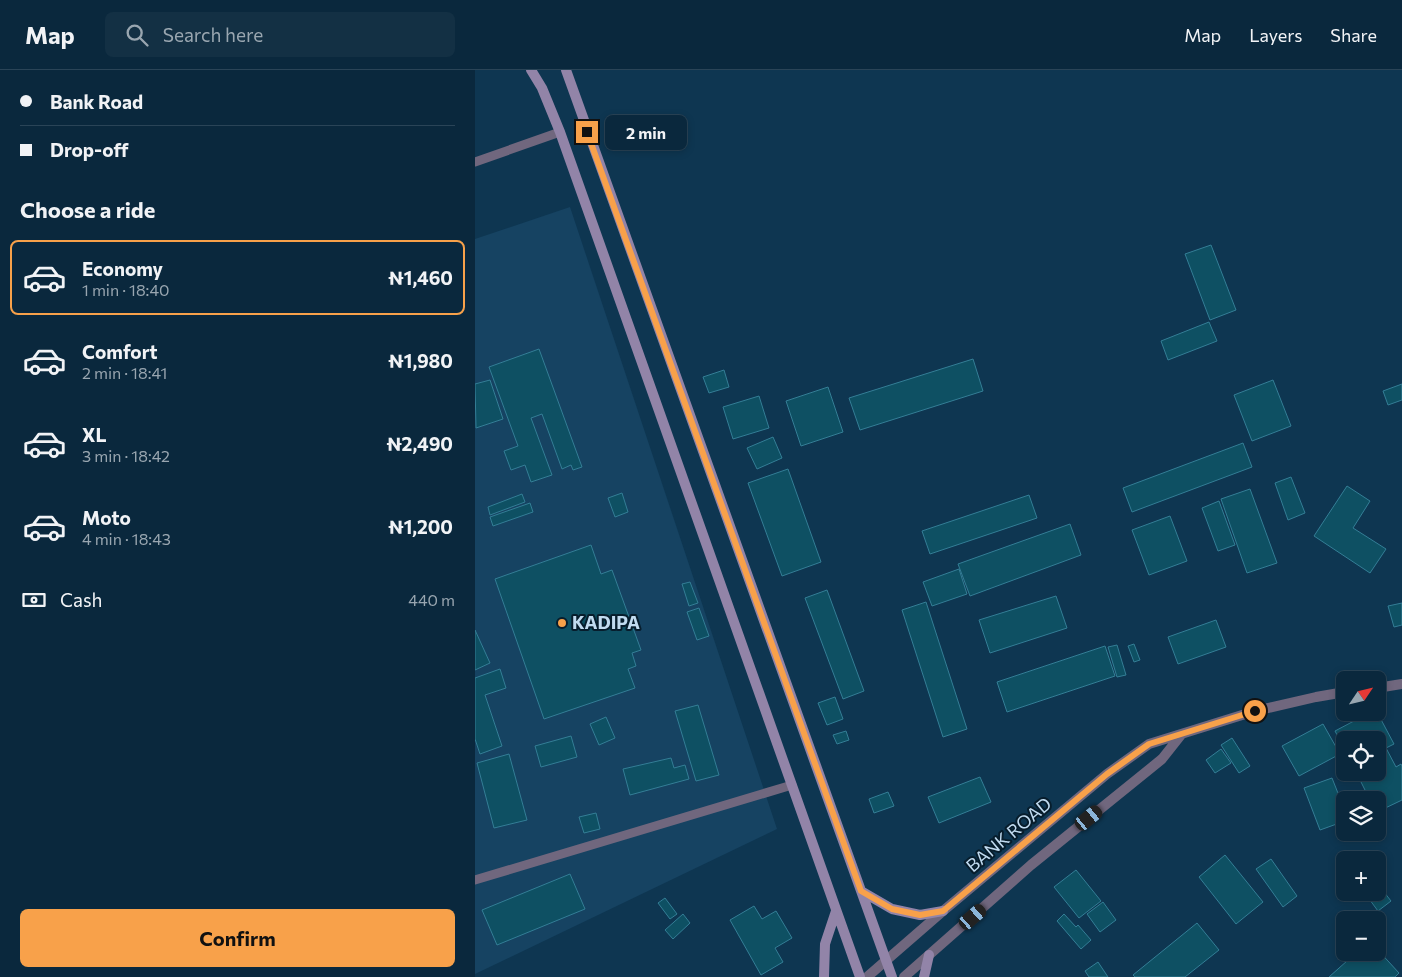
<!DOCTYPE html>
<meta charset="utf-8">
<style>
:root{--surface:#0a283d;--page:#133044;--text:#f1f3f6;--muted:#99a6b0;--line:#2a4457;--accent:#f8a14a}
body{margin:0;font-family:Commissioner,sans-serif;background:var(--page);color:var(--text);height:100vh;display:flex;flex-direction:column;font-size:19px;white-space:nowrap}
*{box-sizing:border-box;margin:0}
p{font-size:16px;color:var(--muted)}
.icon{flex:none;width:28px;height:28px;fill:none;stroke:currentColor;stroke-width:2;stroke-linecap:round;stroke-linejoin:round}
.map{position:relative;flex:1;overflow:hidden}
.side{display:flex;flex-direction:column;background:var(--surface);width:475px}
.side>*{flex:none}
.hud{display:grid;align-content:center;height:110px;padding:0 20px;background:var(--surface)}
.needle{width:32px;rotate:55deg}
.tools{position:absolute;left:861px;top:601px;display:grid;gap:10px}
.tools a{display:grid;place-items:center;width:50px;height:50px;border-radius:8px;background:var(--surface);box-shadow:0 2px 8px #0003,0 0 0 1px var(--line);font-size:25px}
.end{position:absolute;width:22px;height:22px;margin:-11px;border:6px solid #f8a14a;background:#111;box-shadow:0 0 0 2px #111}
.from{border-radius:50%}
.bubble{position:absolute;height:35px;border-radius:8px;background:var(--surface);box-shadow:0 2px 8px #0003,0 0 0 1px var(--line);font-size:16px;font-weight:700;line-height:35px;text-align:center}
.car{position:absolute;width:15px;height:30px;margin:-15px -8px;border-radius:6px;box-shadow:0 0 4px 1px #0007;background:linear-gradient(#222 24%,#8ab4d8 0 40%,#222 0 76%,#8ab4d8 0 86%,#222 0)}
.hud b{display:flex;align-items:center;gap:18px;height:48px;font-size:19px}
.hud b+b{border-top:1px solid var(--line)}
.hud i{width:12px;height:12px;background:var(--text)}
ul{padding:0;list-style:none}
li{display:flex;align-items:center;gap:15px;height:75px;margin:0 10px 8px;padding:0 10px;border:2px solid transparent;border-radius:8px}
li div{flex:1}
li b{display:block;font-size:19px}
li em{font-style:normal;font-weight:700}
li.selected{border-color:var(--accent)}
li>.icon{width:45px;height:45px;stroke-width:1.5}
h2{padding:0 20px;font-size:22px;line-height:60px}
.pay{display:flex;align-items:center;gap:12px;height:55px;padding:0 20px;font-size:19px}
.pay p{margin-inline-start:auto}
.action{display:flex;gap:10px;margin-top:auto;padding:10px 20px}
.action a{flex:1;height:58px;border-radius:8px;background:var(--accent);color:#111;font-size:20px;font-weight:700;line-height:58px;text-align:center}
header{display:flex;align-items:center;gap:30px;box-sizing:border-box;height:70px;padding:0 25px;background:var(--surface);border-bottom:1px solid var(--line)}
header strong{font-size:24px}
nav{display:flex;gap:28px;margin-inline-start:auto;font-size:18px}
.search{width:350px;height:45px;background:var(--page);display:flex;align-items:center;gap:12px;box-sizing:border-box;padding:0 18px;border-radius:8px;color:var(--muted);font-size:19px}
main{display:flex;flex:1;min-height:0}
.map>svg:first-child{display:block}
.built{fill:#164362}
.building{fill:#0e5063;stroke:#347e96}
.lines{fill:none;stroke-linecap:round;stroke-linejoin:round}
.lane{stroke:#70677e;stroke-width:9}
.street{stroke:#70677e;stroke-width:10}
.secondary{stroke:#9284a8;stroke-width:10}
.route{stroke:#f8a14a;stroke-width:6}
.poi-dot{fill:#f8a14a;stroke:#071d2c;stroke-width:2}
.labels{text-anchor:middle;stroke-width:4;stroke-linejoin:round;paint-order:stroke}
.poi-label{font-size:18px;font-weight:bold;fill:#c1dbf0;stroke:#071d2c;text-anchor:start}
.street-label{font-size:18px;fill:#c1dbf0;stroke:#071d2c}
</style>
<header>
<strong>Map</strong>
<div class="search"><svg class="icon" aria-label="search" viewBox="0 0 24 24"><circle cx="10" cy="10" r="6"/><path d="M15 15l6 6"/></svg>Search here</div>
<nav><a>Map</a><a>Layers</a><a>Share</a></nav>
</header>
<main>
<section class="side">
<div class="hud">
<b><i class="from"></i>Bank Road</b>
<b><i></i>Drop-off</b>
</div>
<h2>Choose a ride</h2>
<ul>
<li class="selected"><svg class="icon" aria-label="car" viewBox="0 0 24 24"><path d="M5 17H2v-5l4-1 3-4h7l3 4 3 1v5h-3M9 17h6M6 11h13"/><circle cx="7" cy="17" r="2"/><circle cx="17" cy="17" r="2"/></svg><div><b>Economy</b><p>1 min · 18:40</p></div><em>₦1,460</em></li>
<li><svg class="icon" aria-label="car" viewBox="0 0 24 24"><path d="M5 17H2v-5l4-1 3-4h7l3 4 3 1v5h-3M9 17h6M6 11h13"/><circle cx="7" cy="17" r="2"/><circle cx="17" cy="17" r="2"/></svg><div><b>Comfort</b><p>2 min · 18:41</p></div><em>₦1,980</em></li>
<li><svg class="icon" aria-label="car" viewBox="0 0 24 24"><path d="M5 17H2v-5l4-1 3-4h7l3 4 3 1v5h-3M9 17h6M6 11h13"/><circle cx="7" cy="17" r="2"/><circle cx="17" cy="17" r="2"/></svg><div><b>XL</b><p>3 min · 18:42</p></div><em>₦2,490</em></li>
<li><svg class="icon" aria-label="car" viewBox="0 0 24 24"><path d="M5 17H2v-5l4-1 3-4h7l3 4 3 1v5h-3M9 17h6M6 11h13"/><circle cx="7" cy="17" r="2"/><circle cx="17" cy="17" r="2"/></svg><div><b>Moto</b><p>4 min · 18:43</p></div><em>₦1,200</em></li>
</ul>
<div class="pay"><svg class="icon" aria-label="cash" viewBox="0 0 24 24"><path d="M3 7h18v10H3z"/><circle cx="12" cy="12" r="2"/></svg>Cash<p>440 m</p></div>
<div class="action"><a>Confirm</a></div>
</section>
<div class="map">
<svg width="927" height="907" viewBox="0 0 927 907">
<rect width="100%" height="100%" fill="#0e3651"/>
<path class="built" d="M 95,137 L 302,759 L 0,904 L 0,169 Z"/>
<path class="building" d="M 736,175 L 761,240 L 735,250 L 710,184 Z
M 734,252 L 742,271 L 693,290 L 686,271 Z
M 64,279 L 107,397 L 98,400 L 96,395 L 87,399 L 67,344 L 56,348 L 77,405 L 56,412 L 50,395 L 36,400 L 29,381 L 43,376 L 14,297 Z
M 498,289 L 508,321 L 385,360 L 374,328 Z
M 249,300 L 254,317 L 234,323 L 228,307 Z
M 15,310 L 28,349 L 1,358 L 0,314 Z
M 798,310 L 816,356 L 777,371 L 759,325 Z
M 927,314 L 927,330 L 913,335 L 908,321 Z
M 353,317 L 368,362 L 326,376 L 311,331 Z
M 284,326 L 294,358 L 258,369 L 248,337 Z
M 298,367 L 307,388 L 282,399 L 272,378 Z
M 768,373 L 777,397 L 657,442 L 648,418 Z
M 313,399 L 346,492 L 307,506 L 273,413 Z
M 816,407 L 830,443 L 813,450 L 800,413 Z
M 872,416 L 895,431 L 878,458 L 911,479 L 895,503 L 839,466 Z
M 775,419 L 802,493 L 772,503 L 746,429 Z
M 147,423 L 153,442 L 140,447 L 133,428 Z
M 47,424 L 50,432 L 15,445 L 13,437 Z
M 554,425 L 562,448 L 455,484 L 447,461 Z
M 744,431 L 760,475 L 743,481 L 727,438 Z
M 55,433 L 58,442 L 18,456 L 15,447 Z
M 695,446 L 712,491 L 674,505 L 657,460 Z
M 595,454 L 606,485 L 495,526 L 483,494 Z
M 116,475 L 126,504 L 137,500 L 166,580 L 157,583 L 161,596 L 153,599 L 160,618 L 69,649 L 20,509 Z
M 484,499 L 492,524 L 457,536 L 448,512 Z
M 215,512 L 223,533 L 214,536 L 207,514 Z
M 352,520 L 389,621 L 368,629 L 330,528 Z
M 581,526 L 592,558 L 515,583 L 504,550 Z
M 451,532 L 492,659 L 468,667 L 427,540 Z
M 927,533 L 927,555 L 919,557 L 913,536 Z
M 224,538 L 234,566 L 222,570 L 212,542 Z
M 741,550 L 751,577 L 703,594 L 693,567 Z
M 0,560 L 15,593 L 0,600 Z
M 659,574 L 665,590 L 659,592 L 653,576 Z
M 642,575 L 651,605 L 642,607 L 633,577 Z
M 630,576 L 640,606 L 532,642 L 522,612 Z
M 25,599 L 31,618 L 10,625 L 27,676 L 5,684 L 0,669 L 0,608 Z
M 360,627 L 368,649 L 352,655 L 343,633 Z
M 223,635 L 244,705 L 221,711 L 200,641 Z
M 896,642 L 902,642 L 919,674 L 911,678 L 921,697 L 926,694 L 927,696 L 927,730 L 902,742 L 902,730 L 895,730 L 881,702 L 902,702 L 902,670 L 870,670 L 870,680 L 860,661 Z
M 131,647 L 140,668 L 124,675 L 115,654 Z
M 848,654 L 865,684 L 824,706 L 807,676 Z
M 371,661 L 374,670 L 362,674 L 358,665 Z
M 96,666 L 102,687 L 66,697 L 60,676 Z
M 757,668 L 775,696 L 764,703 L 746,675 Z
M 746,679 L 756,693 L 740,703 L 731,690 Z
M 34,684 L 52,750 L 19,758 L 2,693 Z
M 196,688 L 199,698 L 210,695 L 214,709 L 155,725 L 148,699 Z
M 505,707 L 516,732 L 464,753 L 453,727 Z
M 857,708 L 870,741 L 870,751 L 845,760 L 829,718 Z
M 413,722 L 419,736 L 399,743 L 394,729 Z
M 121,743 L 125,759 L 109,763 L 104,747 Z
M 750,785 L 788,832 L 761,854 L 724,807 Z
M 796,789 L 822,826 L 808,837 L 781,799 Z
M 601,800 L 626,831 L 604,848 L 579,817 Z
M 95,804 L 110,839 L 22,875 L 7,840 Z
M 902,813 L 916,831 L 903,841 L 889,822 L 902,822 Z
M 190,828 L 202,844 L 195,849 L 183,833 Z
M 628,832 L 641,850 L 625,862 L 612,844 Z
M 279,836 L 287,849 L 301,841 L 317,868 L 300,878 L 308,892 L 286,905 L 255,850 Z
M 208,844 L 215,853 L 198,869 L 190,860 Z
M 589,844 L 601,857 L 603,855 L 616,870 L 606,879 L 582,851 Z
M 722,853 L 744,880 L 710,907 L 660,907 L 658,905 Z
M 902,879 L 924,903 L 920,907 L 854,907 L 882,882 L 902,882 Z
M 623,892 L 633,907 L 614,907 L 610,901 Z"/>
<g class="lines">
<path class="lane" d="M 0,92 L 85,62
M 0,810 L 317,715"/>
<path class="street" d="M 902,618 L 927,614
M 392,907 L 468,841 L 632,704 L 674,674 L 780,641 L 841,627 L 870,622
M 429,907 L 556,795 L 687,689 L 706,665"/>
<path class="secondary" d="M 56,0 L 67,18 L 85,62 L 385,907
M 91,0 L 417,907
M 386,821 L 417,839 L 445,845 L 468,841
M 349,907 L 350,874 L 361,841
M 449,907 L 454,885"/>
</g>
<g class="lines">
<path class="route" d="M 112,62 L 386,821 L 417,839 L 445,845 L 468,841 L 632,704 L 674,674 L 780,641"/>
</g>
<circle class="poi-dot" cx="87" cy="553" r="5"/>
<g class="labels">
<g class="poi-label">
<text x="97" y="559">KADIPA</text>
</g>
<g class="street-label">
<text transform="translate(534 765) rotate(-40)" y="6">BANK ROAD</text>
</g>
</g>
</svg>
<div class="tools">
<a><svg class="needle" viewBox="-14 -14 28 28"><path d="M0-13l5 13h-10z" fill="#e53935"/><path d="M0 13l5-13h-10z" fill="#99a6b0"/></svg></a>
<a><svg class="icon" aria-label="locate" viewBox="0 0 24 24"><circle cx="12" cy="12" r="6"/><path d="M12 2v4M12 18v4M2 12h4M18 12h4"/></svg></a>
<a><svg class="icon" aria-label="layers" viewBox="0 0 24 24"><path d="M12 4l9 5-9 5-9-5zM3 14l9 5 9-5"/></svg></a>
<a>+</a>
<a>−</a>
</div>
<i class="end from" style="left:780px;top:641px"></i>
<i class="end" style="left:112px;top:62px"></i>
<div class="bubble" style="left:130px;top:45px;width:82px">2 min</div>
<i class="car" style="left:614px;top:748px;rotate:51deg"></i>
<i class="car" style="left:498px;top:847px;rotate:49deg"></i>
</div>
</main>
